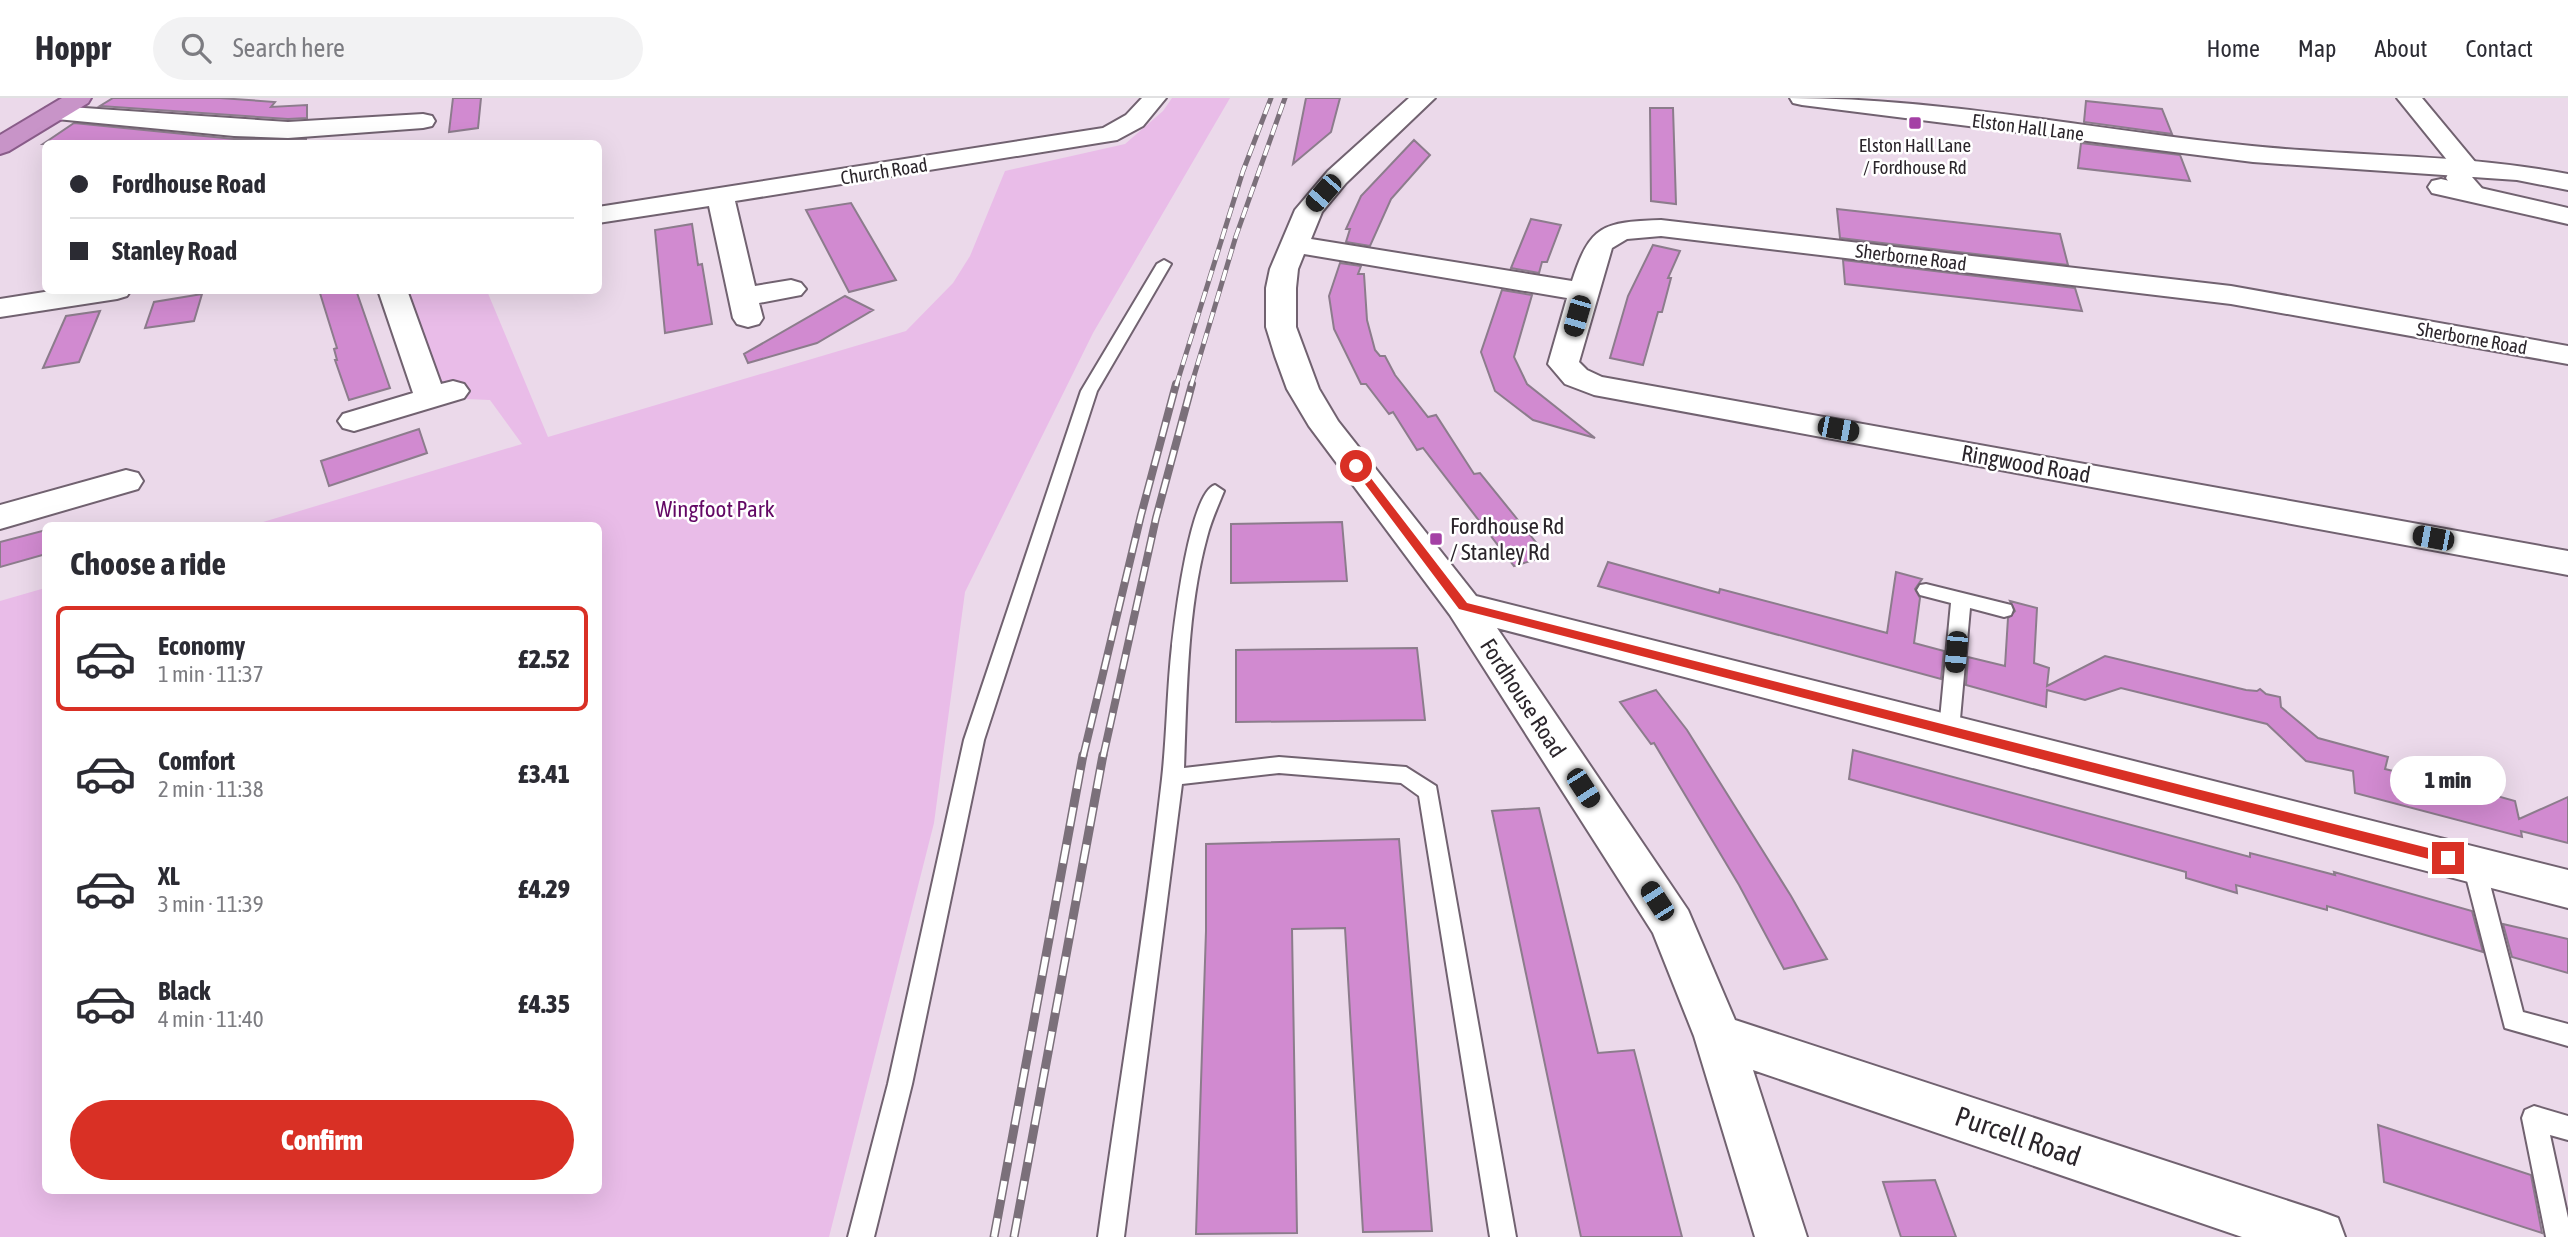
<!DOCTYPE html>
<meta charset="utf-8">
<style>
:root{--surface:#fff;--page:#f2f2f3;--text:#2b2b33;--muted:#7c7c81;--line:#e1e1e2;--accent:#d93025}
body{margin:0;font-family:"Asap Condensed",sans-serif;background:var(--page);color:var(--text);height:100vh;display:flex;flex-direction:column;font-size:26px;white-space:nowrap}
*{box-sizing:border-box;margin:0}
p{font-size:23px;color:var(--muted)}
.icon{flex:none;width:38px;height:38px;fill:none;stroke:currentColor;stroke-width:2;stroke-linecap:round;stroke-linejoin:round}
.map{position:relative;flex:1;overflow:hidden}
.panel{position:absolute;left:42px;top:424px;width:560px;height:672px;display:flex;flex-direction:column;background:var(--surface);border-radius:10px;box-shadow:0 7px 28px #0002}
.panel>*{flex:none}
.banner{position:absolute;left:42px;top:42px;width:560px;height:154px;border-radius:10px;box-shadow:0 7px 28px #0002;display:grid;align-content:center;height:154px;padding:0 28px;background:var(--surface)}
.end{position:absolute;width:32px;height:32px;margin:-16px;border:9px solid #d93025;background:#fff;box-shadow:0 0 0 4px #fff}
.from{border-radius:50%}
.bubble{position:absolute;height:49px;border-radius:24px;background:var(--surface);box-shadow:0 7px 28px #0002;font-size:23px;font-weight:800;line-height:49px;text-align:center}
.car{position:absolute;width:21px;height:42px;margin:-21px -10px;border-radius:9px;box-shadow:0 0 5px 2px #0007;background:linear-gradient(#222 24%,#8ab4d8 0 40%,#222 0 76%,#8ab4d8 0 86%,#222 0)}
.banner b{display:flex;align-items:center;gap:24px;height:66px;font-size:26px}
.banner b+b{border-top:2px solid var(--line)}
.banner i{width:18px;height:18px;background:var(--text)}
ul{padding:0;list-style:none}
li{display:flex;align-items:center;gap:21px;height:105px;margin:0 14px 10px;padding:0 14px;border:4px solid transparent;border-radius:10px}
li div{flex:1}
li b{display:block;font-size:26px}
li em{font-style:normal;font-weight:800}
li.active{border-color:var(--accent)}
li>.icon{width:63px;height:63px;stroke-width:1.5}
h2{padding:0 28px;font-size:32px;line-height:84px}
.cta{display:flex;gap:14px;margin-top:auto;padding:14px 28px}
.cta a{flex:1;height:80px;border-radius:42px;background:var(--accent);color:#fff;font-size:28px;font-weight:800;line-height:80px;text-align:center}
header{display:flex;align-items:center;gap:42px;box-sizing:border-box;height:98px;padding:0 35px;background:var(--surface);border-bottom:2px solid var(--line)}
header strong{font-size:33px}
nav{display:flex;gap:38px;margin-inline-start:auto;font-size:24px}
.search{width:490px;height:63px;background:var(--page);display:flex;align-items:center;gap:18px;box-sizing:border-box;padding:0 24px;border-radius:38px;color:var(--muted);font-size:26px}
.map>svg:first-child{display:block}
.green{fill:#e9bce8}
.building{fill:#d18ad0;stroke:#8c7c8c;stroke-width:2}
.lines{fill:none;stroke-linecap:round;stroke-linejoin:round}
.service-casing{stroke:#716270;stroke-width:4}
.minor-casing{stroke:#716270;stroke-width:4}
.tertiary-casing{stroke:#716270;stroke-width:4}
.trunk-casing{stroke:#895c89;stroke-width:4}
.service{fill:#fff;fill-rule:evenodd}
.minor{fill:#fff;fill-rule:evenodd}
.tertiary{fill:#fff;fill-rule:evenodd}
.trunk{fill:#c894c8;fill-rule:evenodd}
.rail-far2-casing{stroke:#7b707a;stroke-width:5}
.rail-far1-casing{stroke:#7b707a;stroke-width:8}
.rail-casing{stroke:#7b707a;stroke-width:9}
.rail-far2{stroke:#fff;stroke-width:3.5;stroke-dasharray:11;stroke-linecap:butt}
.rail-far1{stroke:#fff;stroke-width:5;stroke-dasharray:15;stroke-linecap:butt}
.rail{stroke:#fff;stroke-width:6;stroke-dasharray:19;stroke-linecap:butt}
.route{fill:#d93025}
.poi-dot{fill:#a440a5;stroke:#fff;stroke-width:2.5}
.labels{text-anchor:middle;stroke-width:5;stroke-linejoin:round;paint-order:stroke}
.far-street-label{font-size:19px;fill:#2b252b;stroke:#fff}
.far-poi-label{font-size:19px;fill:#2b252b;stroke:#fff}
.street-label{font-size:23px;fill:#2b252b;stroke:#fff}
.park-label{font-size:23px;fill:#630865;stroke:#fff}
.poi-label{font-size:23px;fill:#2b252b;stroke:#fff;text-anchor:start}
.near-street-label{font-size:28px;fill:#2b252b;stroke:#fff}
</style>
<header>
<strong>Hoppr</strong>
<div class="search"><svg class="icon" aria-label="search" viewBox="0 0 24 24"><circle cx="10" cy="10" r="6"/><path d="M15 15l6 6"/></svg>Search here</div>
<nav><a>Home</a><a>Map</a><a>About</a><a>Contact</a></nav>
</header>
<div class="map">
<svg width="2568" height="1139" viewBox="0 0 2568 1139">
<rect width="100%" height="100%" fill="#ebd9ea"/>
<path class="green" d="M 1172,0 L 1230,0 L 1093,235 L 965,494 L 934,725 L 829,1139 L 0,1139 L 0,503 L 45,490 L 46,1092 L 598,1092 L 598,427 L 253,427 L 522,346 L 490,302 L 466,301 L 458,284 L 437,284 L 402,193 L 487,193 L 548,339 L 906,233 L 953,185 L 970,158 L 1005,73 L 1125,46 L 1163,13 Z"/>
<path class="building" d="M 113,0 L 220,0 L 275,4 L 271,9 L 307,7 L 307,20 L 288,21 L 100,8 Z
M 453,0 L 481,0 L 478,30 L 449,34 Z
M 1306,0 L 1340,0 L 1331,34 L 1293,66 Z
M 2086,3 L 2162,11 L 2172,36 L 2084,24 Z
M 1650,10 L 1673,10 L 1676,106 L 1651,103 Z
M 74,25 L 234,41 L 306,41 L 306,46 L 43,46 Z
M 1414,42 L 1430,57 L 1391,101 L 1370,148 L 1346,144 L 1350,131 L 1346,131 L 1361,98 Z
M 2081,45 L 2180,57 L 2190,83 L 2078,70 Z
M 851,105 L 896,182 L 849,194 L 806,112 Z
M 1837,111 L 2060,136 L 2068,167 L 1840,140 Z
M 1531,121 L 1561,127 L 1547,164 L 1542,164 L 1539,175 L 1511,170 Z
M 692,126 L 698,167 L 702,166 L 712,226 L 665,235 L 655,132 Z
M 1653,147 L 1680,153 L 1668,180 L 1671,180 L 1662,214 L 1658,214 L 1643,267 L 1610,260 L 1628,198 Z
M 1843,162 L 2075,190 L 2082,213 L 1845,186 Z
M 1340,165 L 1361,168 L 1358,176 L 1364,176 L 1367,222 L 1375,252 L 1380,258 L 1385,258 L 1395,277 L 1428,319 L 1436,317 L 1474,376 L 1480,375 L 1547,458 L 1514,468 L 1423,350 L 1417,352 L 1393,314 L 1389,316 L 1366,286 L 1361,286 L 1334,231 L 1329,198 Z
M 319,192 L 356,192 L 390,290 L 349,302 L 335,262 L 337,262 L 334,251 L 337,250 Z
M 1502,192 L 1532,197 L 1514,259 L 1527,286 L 1595,340 L 1533,322 L 1495,293 L 1481,254 Z
M 202,196 L 194,223 L 145,230 L 154,204 Z
M 845,198 L 873,212 L 817,245 L 748,265 L 744,256 Z
M 100,213 L 79,264 L 43,270 L 66,218 Z
M 419,331 L 427,355 L 329,388 L 321,363 Z
M 1342,424 L 1347,483 L 1231,485 L 1231,426 Z
M 46,432 L 46,456 L 0,469 L 0,444 Z
M 1608,464 L 1719,495 L 1720,491 L 1887,535 L 1896,474 L 1922,481 L 1915,491 L 1920,500 L 1914,545 L 1944,553 L 1941,581 L 1598,488 Z
M 2010,503 L 2037,510 L 2034,565 L 2049,570 L 2047,588 L 2105,558 L 2246,592 L 2257,593 L 2260,591 L 2266,596 L 2280,599 L 2281,609 L 2318,640 L 2388,659 L 2385,671 L 2455,688 L 2454,686 L 2515,703 L 2519,721 L 2568,699 L 2568,745 L 2521,733 L 2522,739 L 2355,695 L 2353,673 L 2306,663 L 2267,626 L 2121,590 L 2085,602 L 2047,592 L 2046,609 L 1966,587 L 1968,559 L 2005,568 L 2008,520 L 2015,513 Z
M 1417,550 L 1425,622 L 1236,624 L 1236,552 Z
M 1656,592 L 1687,632 L 1791,798 L 1827,861 L 1784,871 L 1739,787 L 1654,645 L 1651,646 L 1620,604 Z
M 1853,652 L 2250,759 L 2250,755 L 2335,777 L 2334,774 L 2472,813 L 2483,854 L 2327,808 L 2327,812 L 2236,787 L 2237,795 L 2186,780 L 2186,774 L 1849,681 Z
M 1539,710 L 1598,955 L 1634,952 L 1682,1139 L 1581,1139 L 1492,713 Z
M 1399,741 L 1432,1133 L 1363,1134 L 1345,830 L 1292,831 L 1297,1135 L 1196,1136 L 1206,833 L 1206,746 Z
M 2503,826 L 2568,841 L 2568,875 L 2512,859 Z
M 2378,1027 L 2531,1077 L 2542,1135 L 2384,1084 Z
M 1935,1082 L 1956,1139 L 1901,1139 L 1883,1084 Z"/>
<g class="lines">
<defs>
<path id="service" d="M 1164,162 L 1171,166 L 1097,293 L 984,642 L 912,986 L 874,1139 L 848,1139 L 888,986 L 964,642 L 1081,293 L 1157,166 Z
M 1215,387 L 1224,393 C 1218,408 1211,423 1207,439 C 1187,512 1187,594 1184,670 L 1279,659 L 1406,669 L 1436,688 L 1516,1139 L 1490,1139 L 1419,698 L 1401,685 L 1279,675 L 1182,686 L 1124,1139 L 1098,1139 C 1119,986 1145,834 1162,681 C 1167,636 1167,592 1172,548 C 1175,521 1190,394 1215,387 Z
M 1926,486 L 2011,507 L 2013,512 L 2011,517 L 2004,519 L 1970,510 L 1959,632 L 1956,637 L 1949,640 L 1942,637 L 1939,632 L 1951,505 L 1920,497 L 1917,492 L 1920,487 Z
M 2474,758 L 2482,761 L 2485,767 L 2523,914 L 2568,926 L 2568,948 L 2505,930 L 2463,767 L 2466,761 Z
M 2534,1008 L 2568,1018 L 2568,1042 L 2550,1037 L 2568,1120 L 2568,1139 L 2546,1139 L 2522,1020 L 2525,1012 Z"/>
<path id="minor" d="M 1142,0 L 1166,0 L 1143,28 L 1117,42 L 735,103 L 755,188 L 791,182 L 801,185 L 806,191 L 801,197 L 759,205 L 763,220 L 759,226 L 748,229 L 737,226 L 733,220 L 709,108 L 598,125 L 598,109 L 1103,30 L 1126,17 Z
M 1409,0 L 1435,0 L 1346,85 L 1322,114 L 1311,141 L 1572,183 C 1590,127 1603,124 1661,122 L 2231,188 L 2568,248 L 2568,266 L 2231,206 L 1661,138 L 1627,141 L 1612,150 L 1579,264 L 1587,272 L 1602,279 L 2568,453 L 2568,477 L 1594,297 L 1565,286 L 1548,266 L 1567,200 L 1304,156 L 1298,171 L 1296,190 L 1296,229 L 1319,291 L 1338,323 L 1476,498 L 2568,772 L 2568,810 L 1497,530 L 1688,812 L 1735,922 L 2319,1113 L 2338,1120 L 2345,1139 L 2242,1139 L 1753,972 L 1807,1139 L 1755,1139 L 1694,938 L 1653,835 L 1450,517 L 1309,328 L 1287,291 L 1275,258 L 1266,229 L 1266,190 L 1270,171 L 1295,112 L 1328,73 Z
M 2397,0 L 2422,0 L 2481,71 L 2472,79 L 2486,95 L 2482,101 C 2464,105 2456,94 2446,80 L 2452,68 Z
M 55,8 L 288,24 L 423,16 L 432,18 L 435,23 L 432,28 L 423,30 L 288,40 L 234,38 L 46,20 L 43,15 L 46,10 Z
M 57,192 L 131,192 L 127,198 L 117,201 L 0,219 L 0,201 Z
M 378,192 L 407,192 L 441,286 L 453,283 L 464,286 L 469,293 L 464,300 L 354,333 L 343,330 L 338,323 L 343,316 L 413,295 Z
M 126,372 L 138,375 L 143,383 L 138,391 L 0,431 L 0,407 Z"/>
<path id="tertiary" d="M 1790,0 C 1945,0 2098,33 2252,48 C 2357,59 2464,56 2568,76 L 2568,92 L 2517,82 L 2253,64 L 1802,7 L 1793,5 Z
M 2441,81 L 2568,110 L 2568,126 L 2432,95 L 2428,89 L 2432,83 Z"/>
<path id="trunk" d="M 62,0 L 91,0 L 88,5 L 9,53 L 0,56 L 0,37 Z"/>
</defs>
<use href="#service" class="service-casing"/>
<use href="#minor" class="minor-casing"/>
<use href="#tertiary" class="tertiary-casing"/>
<use href="#trunk" class="trunk-casing"/>
<use href="#service" class="service"/>
<use href="#minor" class="minor"/>
<use href="#tertiary" class="tertiary"/>
<use href="#trunk" class="trunk"/>
<defs>
<path id="rail-far2" d="M 1176,288 L 1243,73 L 1271,0
M 1191,288 L 1236,138 L 1285,0"/>
<path id="rail-far1" d="M 1083,659 L 1141,417 L 1176,286
M 1103,659 L 1156,420 L 1192,286"/>
<path id="rail" d="M 994,1139 L 1083,657
M 1014,1139 L 1103,657"/>
</defs>
<use href="#rail-far2" class="rail-far2-casing"/>
<use href="#rail-far1" class="rail-far1-casing"/>
<use href="#rail" class="rail-casing"/>
<use href="#rail-far2" class="rail-far2"/>
<use href="#rail-far1" class="rail-far1"/>
<use href="#rail" class="rail"/>
</g>
<path class="route" d="M 1353,366 L 1360,366 L 1467,505 L 2448,755 L 2454,760 L 2448,766 L 1459,511 L 1353,370 Z"/>
<g class="poi-dot">
<rect x="1908" y="18" width="14" height="14" rx="3.5"/>
<rect x="1429" y="434" width="14" height="14" rx="3.5"/>
</g>
<g class="labels">
<g class="far-street-label">
<text transform="translate(2028 29) rotate(7)" y="7">Elston Hall Lane</text>
<text transform="translate(884 73) rotate(-9)" y="7">Church Road</text>
<text transform="translate(1911 159) rotate(7)" y="7">Sherborne Road</text>
<text transform="translate(2472 240) rotate(10)" y="7">Sherborne Road</text>
</g>
<g class="far-poi-label">
<text x="1915" y="54">Elston Hall Lane<tspan x="1915" dy="22">/ Fordhouse Rd</tspan></text>
</g>
<g class="street-label">
<text transform="translate(2026 366) rotate(10)" y="8">Ringwood Road</text>
<text transform="translate(1523 600) rotate(57)" y="8">Fordhouse Road</text>
</g>
<g class="park-label">
<text x="715" y="419">Wingfoot Park</text>
</g>
<g class="poi-label">
<text x="1450" y="436">Fordhouse Rd<tspan x="1450" dy="26">/ Stanley Rd</tspan></text>
</g>
<g class="near-street-label">
<text transform="translate(2018 1038) rotate(19)" y="10">Purcell Road</text>
</g>
</g>
</svg>
<i class="end from" style="left:1356px;top:368px"></i>
<i class="end" style="left:2448px;top:760px"></i>
<div class="bubble" style="left:2390px;top:658px;width:116px">1 min</div>
<i class="car" style="left:1323px;top:95px;rotate:221deg"></i>
<i class="car" style="left:1577px;top:218px;rotate:196deg"></i>
<i class="car" style="left:1838px;top:331px;rotate:101deg"></i>
<i class="car" style="left:2433px;top:440px;rotate:281deg"></i>
<i class="car" style="left:1956px;top:554px;rotate:185deg"></i>
<i class="car" style="left:1583px;top:690px;rotate:147deg"></i>
<i class="car" style="left:1657px;top:803px;rotate:327deg"></i>
<div class="banner">
<b><i class="from"></i>Fordhouse Road</b>
<b><i></i>Stanley Road</b>
</div>
<section class="panel">
<h2>Choose a ride</h2>
<ul>
<li class="active"><svg class="icon" aria-label="car" viewBox="0 0 24 24"><path d="M5 17H2v-5l4-1 3-4h7l3 4 3 1v5h-3M9 17h6M6 11h13"/><circle cx="7" cy="17" r="2"/><circle cx="17" cy="17" r="2"/></svg><div><b>Economy</b><p>1 min · 11:37</p></div><em>£2.52</em></li>
<li><svg class="icon" aria-label="car" viewBox="0 0 24 24"><path d="M5 17H2v-5l4-1 3-4h7l3 4 3 1v5h-3M9 17h6M6 11h13"/><circle cx="7" cy="17" r="2"/><circle cx="17" cy="17" r="2"/></svg><div><b>Comfort</b><p>2 min · 11:38</p></div><em>£3.41</em></li>
<li><svg class="icon" aria-label="car" viewBox="0 0 24 24"><path d="M5 17H2v-5l4-1 3-4h7l3 4 3 1v5h-3M9 17h6M6 11h13"/><circle cx="7" cy="17" r="2"/><circle cx="17" cy="17" r="2"/></svg><div><b>XL</b><p>3 min · 11:39</p></div><em>£4.29</em></li>
<li><svg class="icon" aria-label="car" viewBox="0 0 24 24"><path d="M5 17H2v-5l4-1 3-4h7l3 4 3 1v5h-3M9 17h6M6 11h13"/><circle cx="7" cy="17" r="2"/><circle cx="17" cy="17" r="2"/></svg><div><b>Black</b><p>4 min · 11:40</p></div><em>£4.35</em></li>
</ul>
<div class="cta"><a>Confirm</a></div>
</section>
</div>
